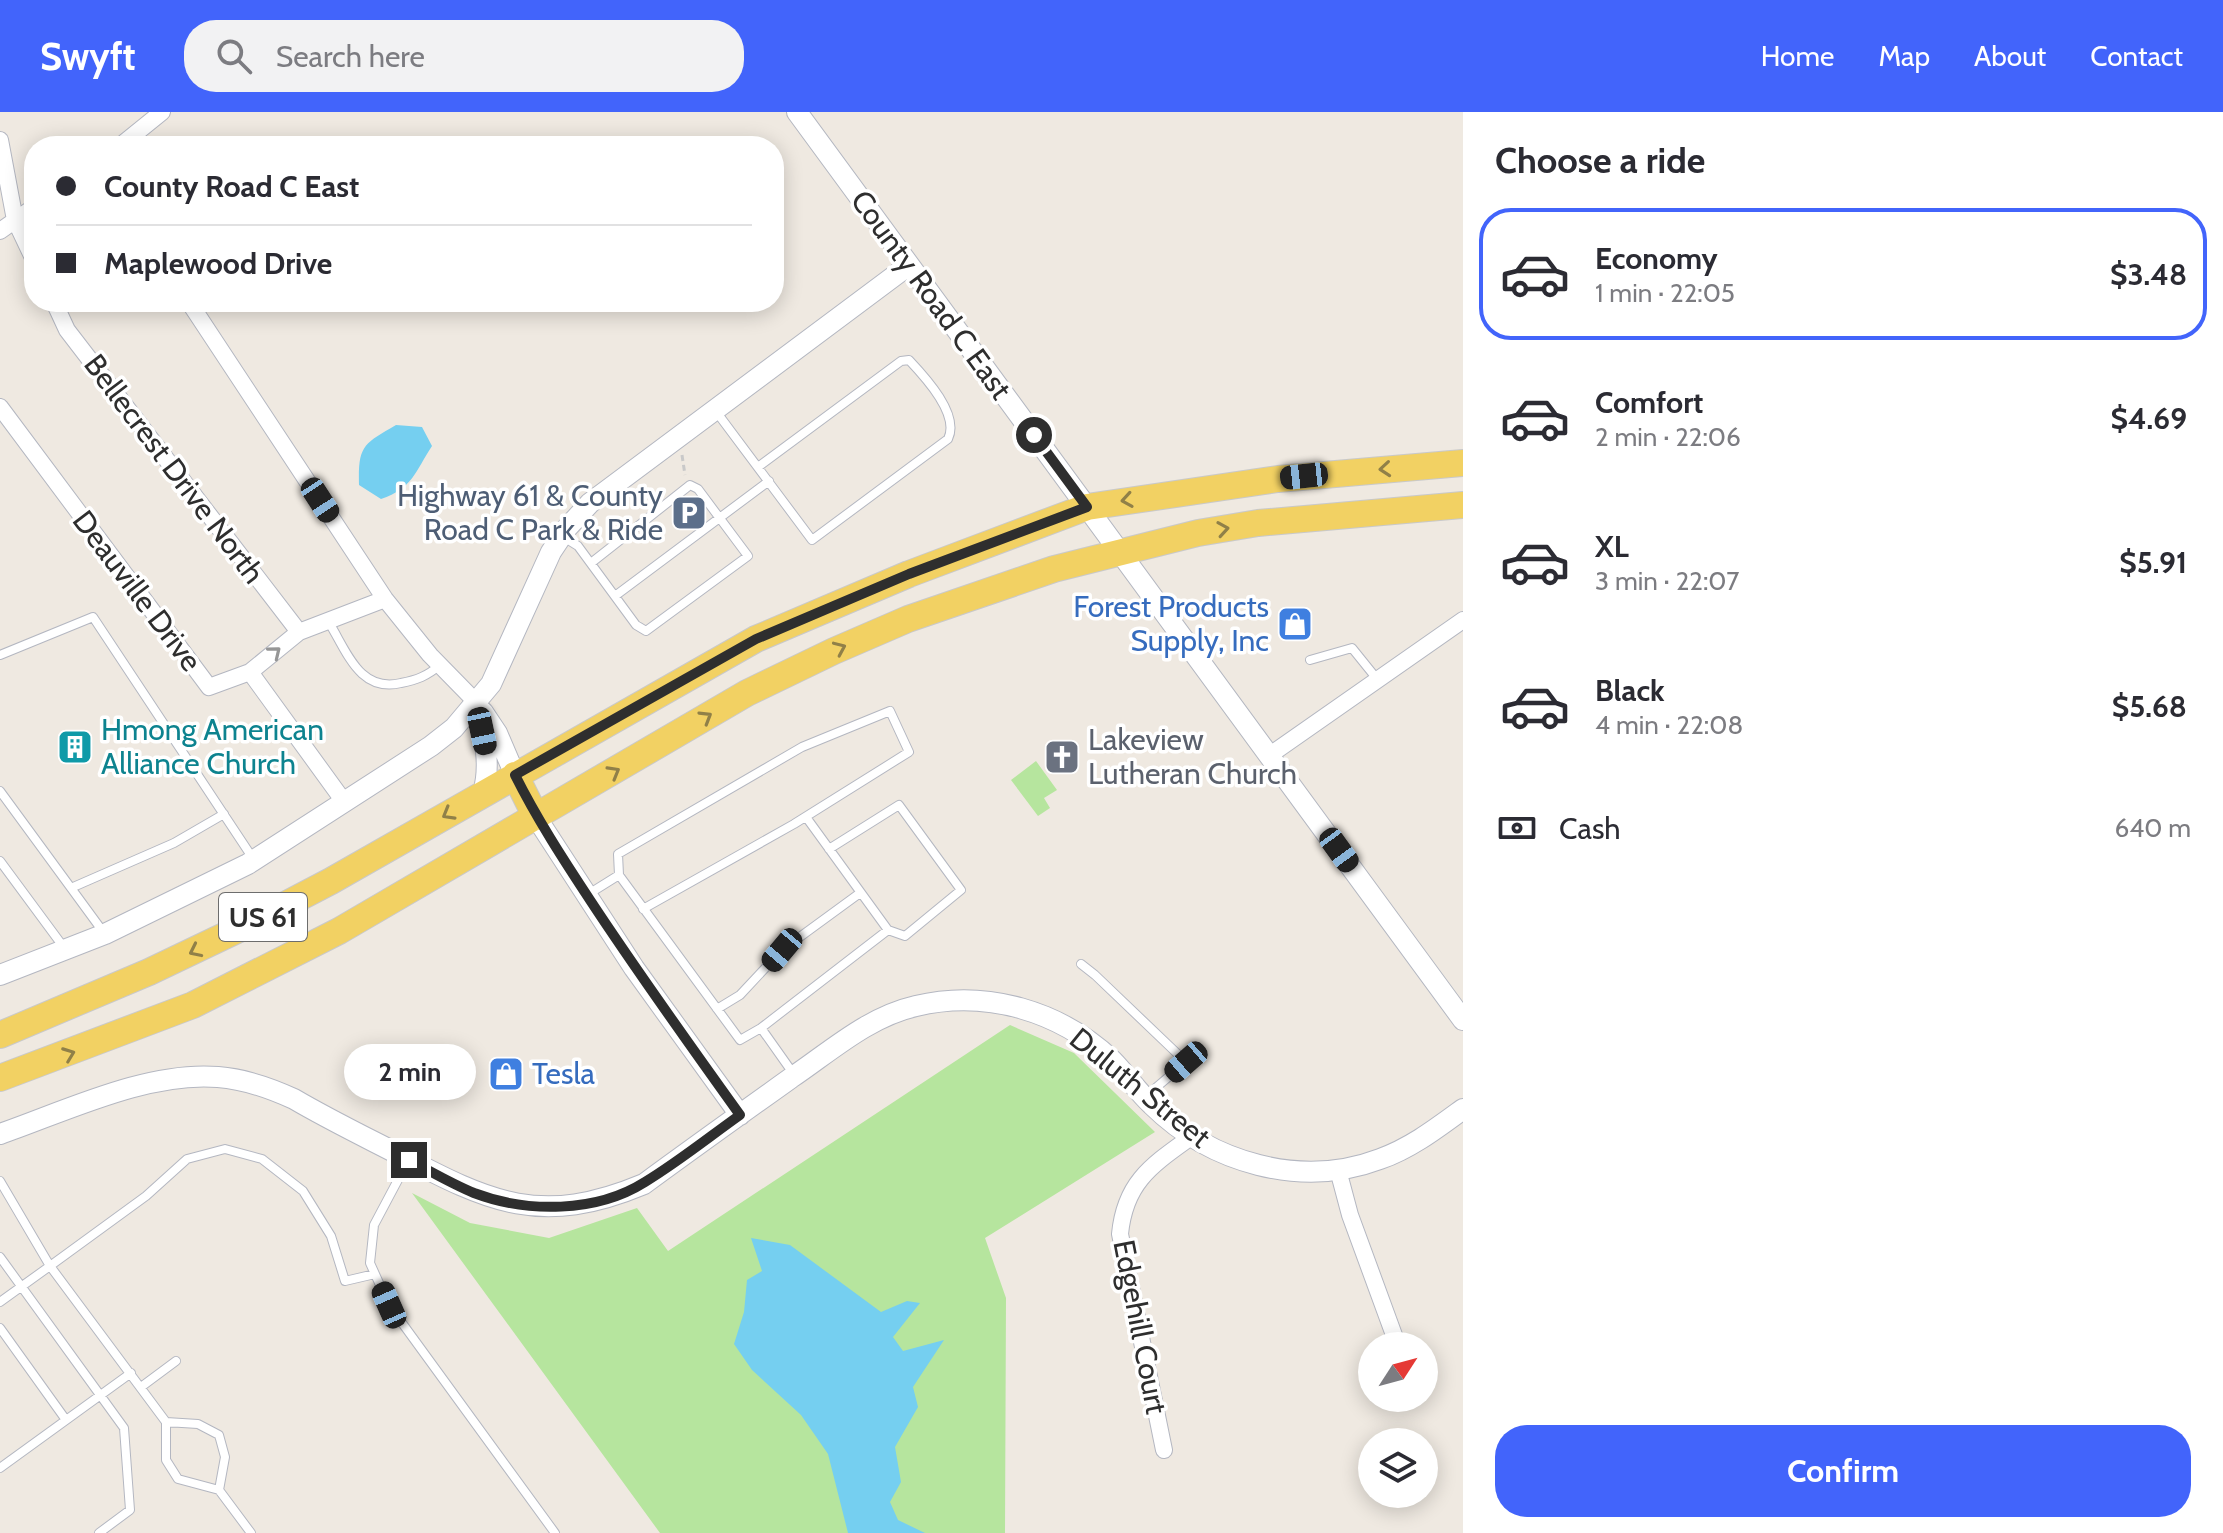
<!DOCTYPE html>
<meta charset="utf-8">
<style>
:root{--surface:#fff;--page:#f2f2f3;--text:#2b2b33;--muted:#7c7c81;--line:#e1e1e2;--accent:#4264fb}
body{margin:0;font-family:Cabin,sans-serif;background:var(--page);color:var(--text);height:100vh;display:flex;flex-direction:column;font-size:30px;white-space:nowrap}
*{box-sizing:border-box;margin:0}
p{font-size:26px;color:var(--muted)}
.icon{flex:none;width:44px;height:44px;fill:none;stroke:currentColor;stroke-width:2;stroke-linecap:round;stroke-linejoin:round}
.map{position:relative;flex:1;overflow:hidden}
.side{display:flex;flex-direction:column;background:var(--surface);width:760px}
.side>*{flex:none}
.top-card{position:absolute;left:24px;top:24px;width:760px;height:176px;border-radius:32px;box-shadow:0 4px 20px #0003;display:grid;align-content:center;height:176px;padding:0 32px;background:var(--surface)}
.needle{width:52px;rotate:54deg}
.tools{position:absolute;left:1358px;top:1220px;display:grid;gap:16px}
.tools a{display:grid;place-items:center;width:80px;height:80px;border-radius:50%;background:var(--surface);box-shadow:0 4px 20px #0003;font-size:40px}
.end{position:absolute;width:36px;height:36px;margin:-18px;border:10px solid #2e2e2e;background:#fff;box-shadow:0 0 0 4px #fff}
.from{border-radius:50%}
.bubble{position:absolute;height:56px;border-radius:28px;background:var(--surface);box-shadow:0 4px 20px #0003;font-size:26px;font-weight:800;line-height:56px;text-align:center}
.car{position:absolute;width:24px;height:48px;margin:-24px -12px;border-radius:10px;box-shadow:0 0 6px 2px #0007;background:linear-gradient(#222 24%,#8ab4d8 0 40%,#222 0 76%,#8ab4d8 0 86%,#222 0)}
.top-card b{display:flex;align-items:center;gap:28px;height:76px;font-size:30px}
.top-card b+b{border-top:2px solid var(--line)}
.top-card i{width:20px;height:20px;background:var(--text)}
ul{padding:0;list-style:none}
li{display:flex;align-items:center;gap:24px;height:132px;margin:0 16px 12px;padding:0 16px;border:4px solid transparent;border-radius:32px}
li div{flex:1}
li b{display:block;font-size:30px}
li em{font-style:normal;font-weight:800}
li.current{border-color:var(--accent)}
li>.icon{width:72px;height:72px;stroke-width:1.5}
h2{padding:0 32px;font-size:36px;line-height:96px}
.pay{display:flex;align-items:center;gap:20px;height:88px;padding:0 32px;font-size:30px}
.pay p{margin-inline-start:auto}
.button{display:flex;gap:16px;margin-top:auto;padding:16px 32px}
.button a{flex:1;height:92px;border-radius:32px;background:var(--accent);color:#fff;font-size:32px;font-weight:800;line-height:92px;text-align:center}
header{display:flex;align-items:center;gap:48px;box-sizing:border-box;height:112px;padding:0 40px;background:var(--accent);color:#fff}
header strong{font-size:38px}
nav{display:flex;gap:44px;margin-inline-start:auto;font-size:28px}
.search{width:560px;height:72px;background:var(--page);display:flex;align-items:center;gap:20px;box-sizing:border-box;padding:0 28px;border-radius:32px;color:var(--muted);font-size:30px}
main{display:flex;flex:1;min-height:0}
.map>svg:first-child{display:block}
.green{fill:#b6e59e}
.water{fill:#75cff0}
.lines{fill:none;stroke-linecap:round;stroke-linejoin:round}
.service-casing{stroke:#b4b7c1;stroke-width:10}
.minor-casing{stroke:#b4b7c1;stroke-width:18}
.tertiary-casing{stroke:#b4b7c1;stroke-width:22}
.primary-casing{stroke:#c9c9c9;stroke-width:28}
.path{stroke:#c9c9c9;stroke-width:3;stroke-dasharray:6 4;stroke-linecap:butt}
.service{stroke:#fff;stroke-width:8}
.minor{stroke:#fff;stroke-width:16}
.tertiary{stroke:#fff;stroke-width:20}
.primary{stroke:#f2d163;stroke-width:26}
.oneway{stroke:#908048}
.oneway2{stroke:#969696}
.route{stroke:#2e2e2e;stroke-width:10}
.labels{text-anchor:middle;stroke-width:7;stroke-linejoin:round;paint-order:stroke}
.shield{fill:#fff;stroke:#6d6d6d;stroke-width:2}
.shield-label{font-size:28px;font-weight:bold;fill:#2e2e2e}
.street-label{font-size:30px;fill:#2e2e2e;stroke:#fff}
.service-label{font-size:30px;fill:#4e5e75;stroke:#fff;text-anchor:end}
.shop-label{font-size:30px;fill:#366cbe;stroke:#fff;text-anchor:end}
.culture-label{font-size:30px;fill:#0d838f;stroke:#fff;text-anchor:start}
.worship-label{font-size:30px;fill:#5b616d;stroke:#fff;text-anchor:start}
</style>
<header>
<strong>Swyft</strong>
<div class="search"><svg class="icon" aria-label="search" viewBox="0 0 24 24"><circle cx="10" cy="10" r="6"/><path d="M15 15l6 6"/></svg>Search here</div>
<nav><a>Home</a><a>Map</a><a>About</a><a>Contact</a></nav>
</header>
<main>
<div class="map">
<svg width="1463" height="1421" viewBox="0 0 1463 1421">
<rect width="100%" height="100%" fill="#efe9e1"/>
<path class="green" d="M 1036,649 L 1057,678 L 1044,686 L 1050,696 L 1038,704 L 1011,668 Z
M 1010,913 L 1074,941 L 1155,1020 L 985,1126 L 1006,1186 L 1005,1421 L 660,1421 L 412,1081 L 470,1111 L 549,1126 L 637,1096 L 668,1139 Z"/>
<path class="water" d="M 396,313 L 422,315 L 432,334 C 415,360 413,376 381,387 L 359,373 C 358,334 363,332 396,313 Z
M 751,1126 L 790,1133 L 881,1200 L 907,1189 L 920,1191 L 893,1225 L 903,1239 L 944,1228 L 913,1275 L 918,1295 L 895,1335 L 901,1370 L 890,1390 L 898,1408 L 925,1421 L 848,1421 L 828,1342 L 801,1303 L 752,1258 L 734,1232 L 744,1200 L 747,1168 L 762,1159 Z"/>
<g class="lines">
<defs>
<path id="service" d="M 715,298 L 812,428 L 948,327 C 960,303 926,266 909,248 L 901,249 L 758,355
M 562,424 L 578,434 L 636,513 L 646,519 L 748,444 L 698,377 L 690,373 L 591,451
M 615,484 L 769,369
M 328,509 C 347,539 359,581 401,571 C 417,568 427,564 440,553
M 0,543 L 93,505 L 254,748
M 1310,548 L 1352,536 L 1377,567
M 0,679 L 104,821
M 806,705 L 888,818 L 905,824 L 961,778 L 899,693 L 829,737
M 0,749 L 65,837
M 619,763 L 618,742 L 802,635 L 890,599 L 909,640 L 794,712 L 643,797
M 71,776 L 174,731 L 224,702
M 587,783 L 619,763 L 740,928 L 761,916 L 888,818
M 1081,852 L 1095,863 L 1186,950 L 1145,985
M 717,897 L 740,883 L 782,838 L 860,781
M 761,916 L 795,964
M 408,1049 L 374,1113 L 370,1151 L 389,1193 L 555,1421
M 0,1069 L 50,1154 L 0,1190
M 0,1145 L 124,1316 L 130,1398 L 99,1421
M 0,1216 L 66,1308
M 141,1275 L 176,1249
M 166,1310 L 198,1312 L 219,1323 L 225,1345 L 219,1378
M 0,1356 L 131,1261
M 251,1421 L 219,1378 L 178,1367 L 166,1348 L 166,1310 L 50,1154 L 146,1084 L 187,1047 L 225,1037 L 262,1047 L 303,1079 L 331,1124 L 345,1169 L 375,1162"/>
<path id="minor" d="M 0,28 L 15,108 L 34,148
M 120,34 L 162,0
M 0,119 L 34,95
M 54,190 L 67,218 L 299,520
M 189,190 L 385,487 L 430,543 L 476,590
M 0,295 L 209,575 L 250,560 L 299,520 L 385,487
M 250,560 L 345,691
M 1270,643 L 1463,508
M 1338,1058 L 1350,1103 L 1398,1234
M 1164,1338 L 1120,1122 C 1125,1070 1152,1053 1191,1025"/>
<path id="tertiary" d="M 797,0 L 1463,908
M 476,590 C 483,621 492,650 483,681
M 483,600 L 497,621 L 515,663
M 536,705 L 634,856 L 740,1003
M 0,863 L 105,822 L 248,752 L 431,634 L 454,616 L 491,572 L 551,440 L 567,416 L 590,391 L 909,153
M 0,1022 C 66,999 148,959 218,965 C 245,967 270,976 294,987 C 328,1007 363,1024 398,1042 C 491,1091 541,1115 644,1072 C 693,1036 742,1001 791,966 C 831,939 868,905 916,894 C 986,877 1060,899 1112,948 C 1126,962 1137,979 1152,993 C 1211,1051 1301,1077 1380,1047 C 1411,1036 1437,1016 1463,997"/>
<path id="primary" d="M 515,663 L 536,705
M 0,923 L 149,860 L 241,816 L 331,769 L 756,527 L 909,462 L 1087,395 L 1278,367 L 1463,351
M 0,966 L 193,893 L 339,819 L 747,581 L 834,539 L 908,507 L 1054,457 L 1198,421 L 1258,411 L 1463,393"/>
</defs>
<use href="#service" class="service-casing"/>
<use href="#minor" class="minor-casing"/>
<use href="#tertiary" class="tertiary-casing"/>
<use href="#primary" class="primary-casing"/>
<path class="path" d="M 682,343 L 685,363"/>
<use href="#service" class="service"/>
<use href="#minor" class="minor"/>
<use href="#tertiary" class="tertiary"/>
<use href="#primary" class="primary"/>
</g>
<defs><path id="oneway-chevron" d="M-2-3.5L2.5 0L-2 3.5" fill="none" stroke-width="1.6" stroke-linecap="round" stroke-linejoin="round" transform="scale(2)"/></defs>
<g class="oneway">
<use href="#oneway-chevron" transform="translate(1385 357) rotate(175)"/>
<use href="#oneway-chevron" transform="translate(1127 388) rotate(171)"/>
<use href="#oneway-chevron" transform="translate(1223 417) rotate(-9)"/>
<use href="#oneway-chevron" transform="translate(840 536) rotate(-24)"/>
<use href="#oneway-chevron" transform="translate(706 605) rotate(-31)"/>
<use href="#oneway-chevron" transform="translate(614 660) rotate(-30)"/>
<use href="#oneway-chevron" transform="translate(448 702) rotate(150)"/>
<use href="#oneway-chevron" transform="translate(195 839) rotate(154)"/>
<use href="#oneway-chevron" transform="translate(69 942) rotate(-21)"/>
</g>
<use class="oneway2" href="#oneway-chevron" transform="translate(275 540) rotate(-39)"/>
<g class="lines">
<path class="route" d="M 409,1048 C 430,1059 452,1072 474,1081 C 527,1101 596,1101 645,1070 C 678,1050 709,1025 740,1003 C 689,932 638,861 590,788 C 563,747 537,707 515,663 L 756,527 L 909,462 L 1087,395 L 1034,323"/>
</g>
<defs>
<symbol id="parking-square" viewBox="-11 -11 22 22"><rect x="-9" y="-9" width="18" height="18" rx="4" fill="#5c6f8a" stroke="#fff"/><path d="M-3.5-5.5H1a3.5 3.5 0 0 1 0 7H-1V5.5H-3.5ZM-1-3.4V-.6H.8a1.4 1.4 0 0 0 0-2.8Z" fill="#fff"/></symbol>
<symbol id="shop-square" viewBox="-11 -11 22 22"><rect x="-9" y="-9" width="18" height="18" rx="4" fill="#3f7fe0" stroke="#fff"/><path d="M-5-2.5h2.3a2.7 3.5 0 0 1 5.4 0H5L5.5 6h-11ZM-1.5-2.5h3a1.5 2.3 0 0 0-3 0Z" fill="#fff"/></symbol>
<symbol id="building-square" viewBox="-11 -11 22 22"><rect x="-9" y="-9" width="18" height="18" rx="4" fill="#0f9aa8" stroke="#fff"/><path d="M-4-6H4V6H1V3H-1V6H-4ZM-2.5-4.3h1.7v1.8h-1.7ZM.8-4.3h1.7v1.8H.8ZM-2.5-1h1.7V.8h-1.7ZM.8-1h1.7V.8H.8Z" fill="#fff"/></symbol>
<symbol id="church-square" viewBox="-11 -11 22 22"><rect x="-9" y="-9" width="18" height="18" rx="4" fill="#6b7280" stroke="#fff"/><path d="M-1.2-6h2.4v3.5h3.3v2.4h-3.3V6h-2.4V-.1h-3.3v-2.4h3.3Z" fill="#fff"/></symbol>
</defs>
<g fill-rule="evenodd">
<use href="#parking-square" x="669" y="381" width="40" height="40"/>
<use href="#shop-square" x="1275" y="492" width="40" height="40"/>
<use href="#building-square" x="55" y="615" width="40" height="40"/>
<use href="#church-square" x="1042" y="625" width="40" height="40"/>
<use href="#shop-square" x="486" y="942" width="40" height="40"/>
</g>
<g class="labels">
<rect class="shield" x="219" y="781" width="88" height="48" rx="6"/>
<g class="shield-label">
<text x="263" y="815">US 61</text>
</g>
<g class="street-label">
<text transform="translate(931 183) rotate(54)" y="10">County Road C East</text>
<text transform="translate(174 357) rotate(53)" y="10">Bellecrest Drive North</text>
<text transform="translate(137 479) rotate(53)" y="10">Deauville Drive</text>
<text transform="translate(1140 976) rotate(39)" y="10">Duluth Street</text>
<text transform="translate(1140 1215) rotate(79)" y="10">Edgehill Court</text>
</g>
<g class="service-label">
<text x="663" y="394">Highway 61 &amp; County<tspan x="663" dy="34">Road C Park &amp; Ride</tspan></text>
</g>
<g class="shop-label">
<text x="1269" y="505">Forest Products<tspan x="1269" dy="34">Supply, Inc</tspan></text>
<text x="532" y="972" text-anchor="start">Tesla</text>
</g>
<g class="culture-label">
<text x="101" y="628">Hmong American<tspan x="101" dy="34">Alliance Church</tspan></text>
</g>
<g class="worship-label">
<text x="1088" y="638">Lakeview<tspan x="1088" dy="34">Lutheran Church</tspan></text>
</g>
</g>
</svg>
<div class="tools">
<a><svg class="needle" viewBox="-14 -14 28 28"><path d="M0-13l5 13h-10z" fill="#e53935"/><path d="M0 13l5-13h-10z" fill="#7c7c81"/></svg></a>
<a><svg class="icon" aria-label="layers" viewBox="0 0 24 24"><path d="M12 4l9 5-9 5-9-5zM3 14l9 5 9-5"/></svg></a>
</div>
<i class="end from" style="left:1034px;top:323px"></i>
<i class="end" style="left:409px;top:1048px"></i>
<div class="bubble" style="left:344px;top:932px;width:132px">2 min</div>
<i class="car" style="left:1304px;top:364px;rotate:264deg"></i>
<i class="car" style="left:320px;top:388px;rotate:147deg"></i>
<i class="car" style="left:482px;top:619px;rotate:168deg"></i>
<i class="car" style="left:1339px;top:738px;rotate:144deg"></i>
<i class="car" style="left:782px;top:838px;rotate:220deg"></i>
<i class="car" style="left:1186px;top:950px;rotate:229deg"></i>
<i class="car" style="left:389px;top:1193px;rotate:336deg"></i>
<div class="top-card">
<b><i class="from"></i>County Road C East</b>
<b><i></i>Maplewood Drive</b>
</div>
</div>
<section class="side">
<h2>Choose a ride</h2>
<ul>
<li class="current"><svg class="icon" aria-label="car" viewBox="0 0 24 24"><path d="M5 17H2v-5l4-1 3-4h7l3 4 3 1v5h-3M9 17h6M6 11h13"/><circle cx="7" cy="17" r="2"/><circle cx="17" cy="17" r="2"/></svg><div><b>Economy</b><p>1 min · 22:05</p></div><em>$3.48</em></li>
<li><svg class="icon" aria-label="car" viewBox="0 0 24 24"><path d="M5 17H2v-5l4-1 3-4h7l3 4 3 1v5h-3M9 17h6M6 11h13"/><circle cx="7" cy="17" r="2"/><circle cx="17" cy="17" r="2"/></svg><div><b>Comfort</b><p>2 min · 22:06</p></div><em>$4.69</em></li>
<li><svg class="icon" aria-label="car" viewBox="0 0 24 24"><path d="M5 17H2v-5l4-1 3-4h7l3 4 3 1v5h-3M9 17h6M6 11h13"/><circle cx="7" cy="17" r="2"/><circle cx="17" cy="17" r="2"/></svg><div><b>XL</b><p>3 min · 22:07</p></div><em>$5.91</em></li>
<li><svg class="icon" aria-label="car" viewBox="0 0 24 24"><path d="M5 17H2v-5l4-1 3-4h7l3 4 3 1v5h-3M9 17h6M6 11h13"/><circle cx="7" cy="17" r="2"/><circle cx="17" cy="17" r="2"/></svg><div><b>Black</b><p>4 min · 22:08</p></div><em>$5.68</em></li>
</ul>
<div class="pay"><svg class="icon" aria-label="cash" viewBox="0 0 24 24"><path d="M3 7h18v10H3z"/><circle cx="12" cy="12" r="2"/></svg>Cash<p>640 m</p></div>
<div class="button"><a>Confirm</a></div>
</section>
</main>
